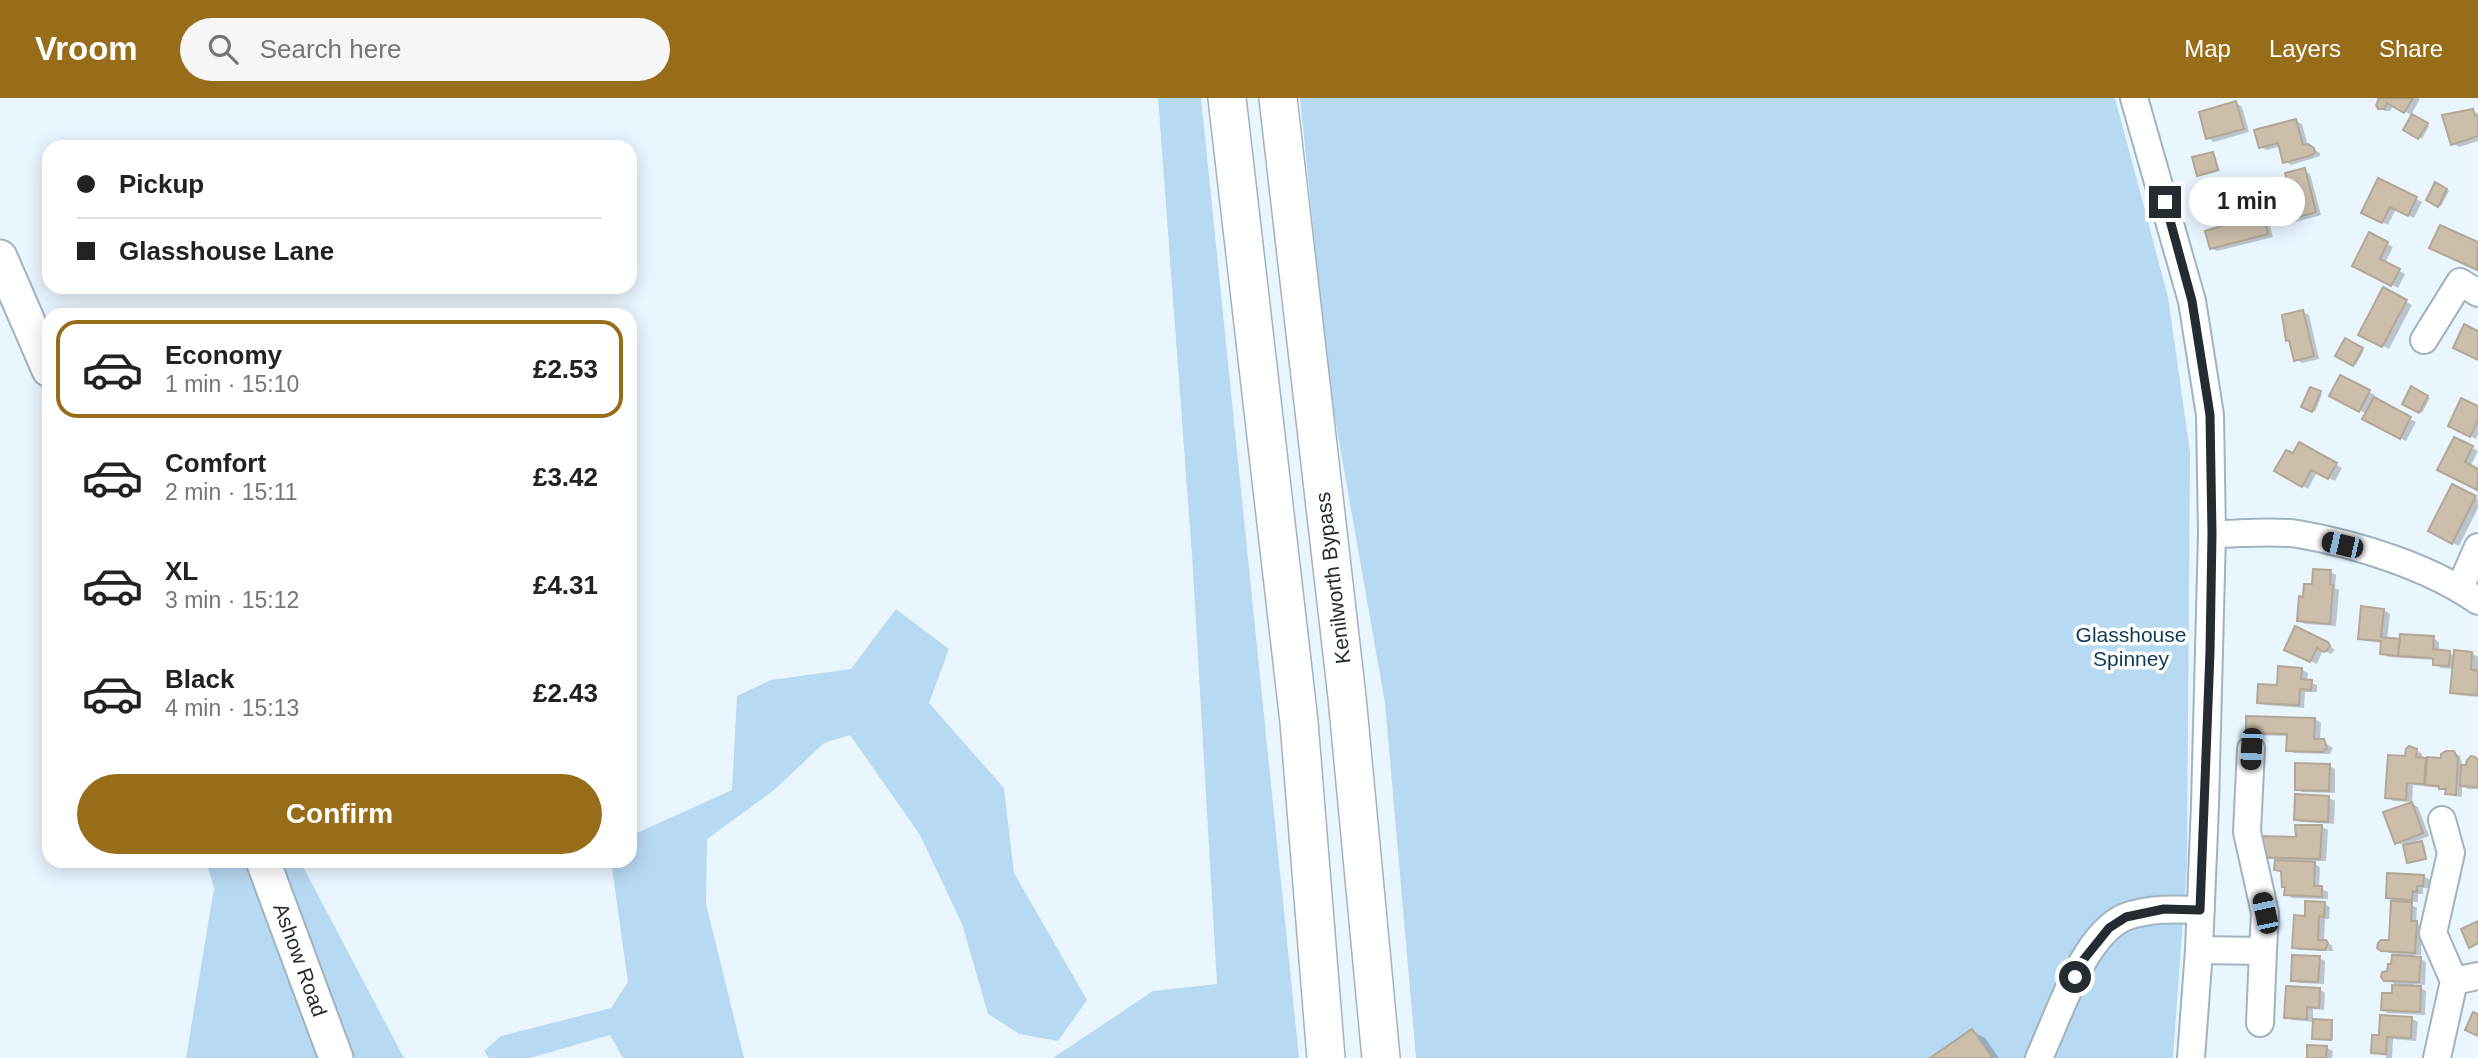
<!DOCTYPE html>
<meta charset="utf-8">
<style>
:root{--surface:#fff;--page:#f6f6f6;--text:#222;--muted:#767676;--line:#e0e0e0;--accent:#986d1a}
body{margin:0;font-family:Arial,sans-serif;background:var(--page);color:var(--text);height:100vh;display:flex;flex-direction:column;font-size:26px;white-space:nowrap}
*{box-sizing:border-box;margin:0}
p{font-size:23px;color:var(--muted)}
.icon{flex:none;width:38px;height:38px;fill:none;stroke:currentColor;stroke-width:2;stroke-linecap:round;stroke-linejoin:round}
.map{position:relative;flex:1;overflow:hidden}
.sheet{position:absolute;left:42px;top:210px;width:595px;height:560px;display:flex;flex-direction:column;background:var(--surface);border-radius:21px;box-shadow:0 4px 18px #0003}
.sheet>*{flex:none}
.top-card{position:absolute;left:42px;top:42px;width:595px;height:154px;border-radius:21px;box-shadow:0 4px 18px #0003;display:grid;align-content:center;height:154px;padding:0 35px;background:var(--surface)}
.end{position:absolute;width:32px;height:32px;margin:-16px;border:9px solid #242b31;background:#fff;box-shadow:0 0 0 4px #fff}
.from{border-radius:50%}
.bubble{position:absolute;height:49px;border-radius:24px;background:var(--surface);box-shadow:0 4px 18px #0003;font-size:23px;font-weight:700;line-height:49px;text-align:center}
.car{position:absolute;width:21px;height:42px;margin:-21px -10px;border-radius:9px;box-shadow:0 0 5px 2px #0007;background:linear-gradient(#222 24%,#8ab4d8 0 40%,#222 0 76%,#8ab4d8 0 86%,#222 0)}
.top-card b{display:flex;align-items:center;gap:24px;height:66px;font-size:26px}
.top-card b+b{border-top:2px solid var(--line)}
.top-card i{width:18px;height:18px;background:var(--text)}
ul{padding:12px 0 0;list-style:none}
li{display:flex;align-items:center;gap:21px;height:98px;margin:0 14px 10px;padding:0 21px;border:4px solid transparent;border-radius:21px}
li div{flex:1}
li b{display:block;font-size:26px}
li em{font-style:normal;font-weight:700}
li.on{border-color:var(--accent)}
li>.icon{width:63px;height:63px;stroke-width:1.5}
.cta{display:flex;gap:14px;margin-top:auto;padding:14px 35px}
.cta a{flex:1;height:80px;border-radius:42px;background:var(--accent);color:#fff;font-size:28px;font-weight:700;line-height:80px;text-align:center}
header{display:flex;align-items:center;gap:42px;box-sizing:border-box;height:98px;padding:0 35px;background:var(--accent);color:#fff}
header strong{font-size:33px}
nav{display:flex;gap:38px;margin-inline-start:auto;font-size:24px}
.search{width:490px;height:63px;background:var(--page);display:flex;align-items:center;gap:18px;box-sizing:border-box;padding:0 24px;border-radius:38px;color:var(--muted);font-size:26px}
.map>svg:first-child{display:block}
.green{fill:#b8d9f2}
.shadow{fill:#0003}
.building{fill:#cbbfac;stroke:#b3a795;stroke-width:2}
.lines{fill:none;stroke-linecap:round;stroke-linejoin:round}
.minor-casing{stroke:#a0b3c1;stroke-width:30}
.major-casing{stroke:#a0b3c1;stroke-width:37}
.highway-casing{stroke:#a0b3c1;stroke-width:40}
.minor{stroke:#fff;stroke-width:26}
.major{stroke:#fff;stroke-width:33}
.highway{stroke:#fff;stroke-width:37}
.route{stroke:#242b31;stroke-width:9}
.labels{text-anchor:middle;stroke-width:7;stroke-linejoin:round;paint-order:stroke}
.street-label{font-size:21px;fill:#242b31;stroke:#fff}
.park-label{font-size:21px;fill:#0e3a53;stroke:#fff}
</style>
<header>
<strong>Vroom</strong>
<div class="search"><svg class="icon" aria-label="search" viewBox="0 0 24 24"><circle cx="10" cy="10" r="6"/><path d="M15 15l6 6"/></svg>Search here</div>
<nav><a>Map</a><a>Layers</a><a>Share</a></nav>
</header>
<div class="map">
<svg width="2478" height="960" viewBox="0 0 2478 960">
<rect width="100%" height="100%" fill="#eaf6ff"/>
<path class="green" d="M 1158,0 L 1201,0 L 1299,960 L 1053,960 L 1153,893 L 1217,886 L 1192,457 Z
M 1300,0 L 2115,0 L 2168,199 L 2190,354 L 2187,767 L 2173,960 L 1416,960 L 1385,605 L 1329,286 Z
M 896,511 L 949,551 L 929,605 L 1004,690 L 1014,775 L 1087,902 L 1058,943 L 1019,936 L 988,916 L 962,826 L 920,737 L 850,637 L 824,645 L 773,693 L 707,741 L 706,806 L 744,960 L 623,960 L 610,937 L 530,960 L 489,960 L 484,953 L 501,938 L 611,910 L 628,884 L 611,763 L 630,763 L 630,738 L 732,692 L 737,598 L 771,582 L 851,571 Z
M 206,763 L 300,763 L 404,960 L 186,960 L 214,790 Z"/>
<path class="shadow" d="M 2381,0 L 2418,0 L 2420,1 L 2411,17 L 2394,7 L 2390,13 L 2385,13 L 2379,9 Z
M 2236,5 L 2242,9 L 2249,34 L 2214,44 L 2208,40 Z
M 2473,13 L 2478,16 L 2478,43 L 2459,49 L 2453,45 Z
M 2413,18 L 2429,28 L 2422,41 L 2405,31 Z
M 2296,23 L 2302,26 L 2308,48 L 2320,55 L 2320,58 L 2291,67 L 2285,63 L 2281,48 L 2267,52 L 2260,49 Z
M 2213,55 L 2215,57 L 2220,73 L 2201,78 L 2199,77 Z
M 2304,72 L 2310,76 L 2321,117 L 2284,127 L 2278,123 Z
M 2436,87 L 2449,93 L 2441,108 L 2428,102 Z
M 2220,94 L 2228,110 L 2209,118 L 2206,116 Z
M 2416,101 L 2422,104 L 2414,120 L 2396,111 L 2388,127 L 2363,114 Z
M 2261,114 L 2267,117 L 2273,139 L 2217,153 L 2211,150 Z
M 2370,137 L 2393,149 L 2385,165 L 2405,176 L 2398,190 L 2354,168 Z
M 2383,192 L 2412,207 L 2389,251 L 2360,236 Z
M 2302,214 L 2309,217 L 2319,261 L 2302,265 L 2296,261 L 2291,244 L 2287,242 Z
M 2345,242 L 2364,252 L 2356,267 L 2337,257 Z
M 2340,280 L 2375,297 L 2373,301 L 2416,324 L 2406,343 L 2365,321 L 2367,316 L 2331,297 Z
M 2311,291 L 2322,296 L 2315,314 L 2304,309 Z
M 2411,291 L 2430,300 L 2422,315 L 2404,305 Z
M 2478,310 L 2478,337 L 2476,341 L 2456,331 Z
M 2300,347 L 2342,370 L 2335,383 L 2317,374 L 2308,391 L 2277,373 L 2294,358 Z
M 2472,350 L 2478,353 L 2470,369 L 2478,373 L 2478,391 L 2446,375 Z
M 2453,388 L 2478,401 L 2478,410 L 2459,448 L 2430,433 Z
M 2330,474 L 2336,477 L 2335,490 L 2339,492 L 2336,528 L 2305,526 L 2299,522 L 2305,501 L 2313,488 Z
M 2384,512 L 2390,516 L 2387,541 L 2433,540 L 2439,544 L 2439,554 L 2455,557 L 2472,555 L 2478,559 L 2478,599 L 2458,597 L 2452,594 L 2454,571 L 2441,570 L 2435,566 L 2435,562 L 2388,559 L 2382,555 L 2383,545 L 2366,543 L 2360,540 Z
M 2327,546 L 2335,552 L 2331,556 L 2323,552 L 2317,566 L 2292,555 Z
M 2302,572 L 2308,575 L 2307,583 L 2317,587 L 2317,594 L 2305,594 L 2304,610 L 2265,607 L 2259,604 Z
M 2315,621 L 2321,625 L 2320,642 L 2333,650 L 2330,656 L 2294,655 L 2288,652 L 2288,638 L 2254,637 L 2248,634 Z
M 2416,652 L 2422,656 L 2422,661 L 2443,662 L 2453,654 L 2460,658 L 2463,669 L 2478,662 L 2478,691 L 2468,691 L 2462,687 L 2462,699 L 2453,698 L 2441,690 L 2413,687 L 2412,704 L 2393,703 L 2387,699 L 2407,660 Z
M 2329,668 L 2335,671 L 2335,695 L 2302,694 L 2296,691 Z
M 2329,700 L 2335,703 L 2334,726 L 2302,724 L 2296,721 Z
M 2412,706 L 2418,709 L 2429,738 L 2411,745 L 2411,747 L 2424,746 L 2427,761 L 2411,765 L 2409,764 L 2405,747 L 2396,745 Z
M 2322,729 L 2328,732 L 2326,763 L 2309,763 L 2320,769 L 2319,790 L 2328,794 L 2328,801 L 2292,800 L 2286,796 L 2283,775 L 2276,771 L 2277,761 L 2266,761 L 2260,758 Z
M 2424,778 L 2430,782 L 2429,790 L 2423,790 L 2423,796 L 2418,796 L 2418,804 L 2407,804 L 2417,810 L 2416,825 L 2422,828 L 2421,857 L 2414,857 L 2426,864 L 2425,887 L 2414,886 L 2426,893 L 2425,917 L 2388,915 L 2382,911 L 2393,897 L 2394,885 L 2385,881 L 2393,868 L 2393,856 L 2383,852 L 2391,844 L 2393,803 L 2388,799 Z
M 2324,806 L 2330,809 L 2329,821 L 2325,821 L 2324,844 L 2332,847 L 2333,853 L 2299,852 L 2293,849 L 2306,820 Z
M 2319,860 L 2325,863 L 2324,886 L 2299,885 L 2293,882 Z
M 2319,891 L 2325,895 L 2324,912 L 2313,911 L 2313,923 L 2333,925 L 2333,942 L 2314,940 L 2315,924 L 2292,922 L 2286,919 Z
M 2412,921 L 2418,924 L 2416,943 L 2393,941 L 2392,960 L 2386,960 L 2386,958 L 2372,954 L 2381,939 Z
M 1972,933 L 1985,940 L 1999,960 L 1933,960 Z
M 2327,950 L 2333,953 L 2332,960 L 2308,960 Z"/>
<path class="building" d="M 2378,0 L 2413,0 L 2404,15 L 2387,5 L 2384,11 L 2378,11 L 2376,7 L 2379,1 Z
M 2236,3 L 2244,31 L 2206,41 L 2199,14 Z
M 2473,11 L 2475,18 L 2478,17 L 2478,38 L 2451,47 L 2442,17 Z
M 2412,16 L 2428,25 L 2418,41 L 2403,32 Z
M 2296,21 L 2303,47 L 2308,46 L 2314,50 L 2315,54 L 2312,57 L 2283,65 L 2278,45 L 2259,50 L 2254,32 Z
M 2213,54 L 2218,72 L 2197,78 L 2192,59 Z
M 2305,70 L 2316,114 L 2277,125 L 2271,102 L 2291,96 L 2285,75 Z
M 2378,80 L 2417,99 L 2408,118 L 2390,109 L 2382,125 L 2361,115 Z
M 2435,84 L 2447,91 L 2438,109 L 2426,102 Z
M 2221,92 L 2227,109 L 2205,117 L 2199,100 Z
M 2262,112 L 2268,136 L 2210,151 L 2205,133 L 2228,126 L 2226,121 Z
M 2440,127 L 2478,144 L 2477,172 L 2429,150 Z
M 2369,134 L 2388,144 L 2380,161 L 2400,171 L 2391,188 L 2352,168 Z
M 2383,189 L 2407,202 L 2382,249 L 2358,237 Z
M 2303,212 L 2314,258 L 2294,263 L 2289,242 L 2286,243 L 2282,217 Z
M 2464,226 L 2478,233 L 2478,262 L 2453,250 Z
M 2345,240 L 2363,250 L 2353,268 L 2335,258 Z
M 2340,277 L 2370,292 L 2359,314 L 2329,298 Z
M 2411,288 L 2428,298 L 2419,315 L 2402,306 Z
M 2310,289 L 2321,293 L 2312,314 L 2301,309 Z
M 2374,299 L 2411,319 L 2400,341 L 2362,321 Z
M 2461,300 L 2478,308 L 2478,322 L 2470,339 L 2448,328 Z
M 2454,339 L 2473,348 L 2465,364 L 2478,371 L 2477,392 L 2437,372 Z
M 2299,344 L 2337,365 L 2328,381 L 2311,372 L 2302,389 L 2274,373 L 2286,352 L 2293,355 Z
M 2452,386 L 2476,398 L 2452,446 L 2428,433 Z
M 2313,471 L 2331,472 L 2330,486 L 2333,487 L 2330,526 L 2297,523 L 2299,498 L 2303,499 L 2304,486 L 2312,486 Z
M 2361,508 L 2384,511 L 2381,539 L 2400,541 L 2398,558 L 2380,556 L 2381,543 L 2358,541 Z
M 2295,528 L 2328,544 L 2330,548 L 2327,552 L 2324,554 L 2317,550 L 2310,564 L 2284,552 Z
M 2400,536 L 2434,538 L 2433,551 L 2450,553 L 2449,568 L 2433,567 L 2433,560 L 2398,558 Z
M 2454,552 L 2472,554 L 2471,572 L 2478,572 L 2478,597 L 2450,595 Z
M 2278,568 L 2302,570 L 2301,581 L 2312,582 L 2311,592 L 2300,591 L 2299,607 L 2257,605 L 2258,586 L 2277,587 Z
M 2246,618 L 2315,620 L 2314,641 L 2324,641 L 2327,650 L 2323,654 L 2286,653 L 2287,636 L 2246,635 Z
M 2409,648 L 2417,651 L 2416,659 L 2426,660 L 2424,686 L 2407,685 L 2406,702 L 2385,700 L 2388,657 L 2405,658 L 2406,651 Z
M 2446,653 L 2454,653 L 2458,661 L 2456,697 L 2445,696 L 2446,691 L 2439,691 L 2439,688 L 2425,687 L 2427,659 L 2441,660 L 2441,656 Z
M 2471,658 L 2475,659 L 2478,662 L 2478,689 L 2460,688 L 2461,667 L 2466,667 L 2467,662 Z
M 2295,665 L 2330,666 L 2329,693 L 2295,692 Z
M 2295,696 L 2329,698 L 2328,724 L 2294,722 Z
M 2412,704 L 2423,735 L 2395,746 L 2383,714 Z
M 2295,727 L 2322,727 L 2320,761 L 2258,759 L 2259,738 L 2296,739 Z
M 2422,743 L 2426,761 L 2407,765 L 2403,747 Z
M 2275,762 L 2315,764 L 2314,788 L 2322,788 L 2322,799 L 2284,797 L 2285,789 L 2282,789 L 2281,773 L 2274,772 Z
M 2387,775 L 2424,777 L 2423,788 L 2417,788 L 2417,794 L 2413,793 L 2412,802 L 2386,800 Z
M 2305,803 L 2325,804 L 2324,819 L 2319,818 L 2318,842 L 2326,842 L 2328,845 L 2325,852 L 2292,850 L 2294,817 L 2305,818 Z
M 2391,803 L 2412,804 L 2411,823 L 2417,823 L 2415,855 L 2381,853 L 2377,850 L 2378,845 L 2381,842 L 2389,842 Z
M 2478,823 L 2478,845 L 2469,850 L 2461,831 Z
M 2292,857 L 2320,858 L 2318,884 L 2291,883 Z
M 2392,857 L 2421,859 L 2419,884 L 2384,883 L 2381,879 L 2382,874 L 2387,873 L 2388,866 L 2391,866 Z
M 2392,887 L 2421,888 L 2420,914 L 2381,912 L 2382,895 L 2392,895 Z
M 2286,888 L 2320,890 L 2319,910 L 2307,909 L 2307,921 L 2284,920 Z
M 2473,914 L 2478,916 L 2478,938 L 2465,932 Z
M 2380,917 L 2412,919 L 2411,940 L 2387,939 L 2386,956 L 2371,955 L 2372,937 L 2379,937 Z
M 2313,921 L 2332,922 L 2331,942 L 2312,941 Z
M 1972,931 L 1993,960 L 1930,960 Z
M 2307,947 L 2327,948 L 2326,960 L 2307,960 Z"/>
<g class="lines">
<defs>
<path id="minor" d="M 2134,0 L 2192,203 L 2210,317 L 2212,436 L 2205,707 L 2199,852 L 2191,960
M 2424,242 L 2460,184 L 2478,195
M 2212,436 C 2240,436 2271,432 2298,436 C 2356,446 2430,469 2478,503
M 2460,490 L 2478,449
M 2442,722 L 2451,755 L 2433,835 L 2454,883
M 2199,852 L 2263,853 L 2265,815 L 2247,734 L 2251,651
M 2260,925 L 2263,853
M 2039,960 C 2058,920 2083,837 2125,819 C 2149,810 2176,811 2201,812
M 2437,960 L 2454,883 L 2478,878"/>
<path id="major" d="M 0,159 L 49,272
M 263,763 L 336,960"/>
<path id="highway" d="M 1227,0 L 1299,624 L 1326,960
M 1278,0 L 1347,599 L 1381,960"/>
</defs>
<use href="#minor" class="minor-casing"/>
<use href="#major" class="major-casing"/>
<use href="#highway" class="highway-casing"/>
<use href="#minor" class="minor"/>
<use href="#major" class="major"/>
<use href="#highway" class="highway"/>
</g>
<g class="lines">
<path class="route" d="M 2075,879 L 2080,866 L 2109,830 L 2126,819 L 2164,811 L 2200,812 L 2210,554 L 2212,436 L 2210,317 L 2192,203 L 2165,104"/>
</g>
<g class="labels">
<g class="street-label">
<text transform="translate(1333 480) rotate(-97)" y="7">Kenilworth Bypass</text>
<text transform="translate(300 862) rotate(70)" y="7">Ashow Road</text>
</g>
<g class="park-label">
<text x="2131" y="544">Glasshouse<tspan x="2131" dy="24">Spinney</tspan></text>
</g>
</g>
</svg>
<i class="end from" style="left:2075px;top:879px"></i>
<i class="end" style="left:2165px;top:104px"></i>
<div class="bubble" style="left:2189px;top:79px;width:116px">1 min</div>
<i class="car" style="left:2342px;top:447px;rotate:283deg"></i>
<i class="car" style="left:2251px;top:651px;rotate:183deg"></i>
<i class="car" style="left:2265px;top:815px;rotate:348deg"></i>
<div class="top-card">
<b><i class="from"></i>Pickup</b>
<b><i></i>Glasshouse Lane</b>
</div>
<section class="sheet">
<ul>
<li class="on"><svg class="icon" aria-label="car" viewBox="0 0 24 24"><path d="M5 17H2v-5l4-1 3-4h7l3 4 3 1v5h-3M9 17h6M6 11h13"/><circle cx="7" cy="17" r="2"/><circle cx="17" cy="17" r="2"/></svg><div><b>Economy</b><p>1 min · 15:10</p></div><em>£2.53</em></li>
<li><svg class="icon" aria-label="car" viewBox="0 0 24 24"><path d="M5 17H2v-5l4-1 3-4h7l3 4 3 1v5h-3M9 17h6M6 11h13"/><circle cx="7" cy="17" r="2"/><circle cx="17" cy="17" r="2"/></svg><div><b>Comfort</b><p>2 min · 15:11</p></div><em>£3.42</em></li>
<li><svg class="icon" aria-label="car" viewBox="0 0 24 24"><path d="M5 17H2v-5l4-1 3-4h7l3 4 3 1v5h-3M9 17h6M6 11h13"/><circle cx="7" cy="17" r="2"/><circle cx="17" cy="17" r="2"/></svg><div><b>XL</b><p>3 min · 15:12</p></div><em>£4.31</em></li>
<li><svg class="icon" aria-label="car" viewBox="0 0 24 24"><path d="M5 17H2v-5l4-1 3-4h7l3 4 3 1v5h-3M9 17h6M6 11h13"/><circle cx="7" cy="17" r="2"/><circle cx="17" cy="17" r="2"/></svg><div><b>Black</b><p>4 min · 15:13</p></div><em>£2.43</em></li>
</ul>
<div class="cta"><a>Confirm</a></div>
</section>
</div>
